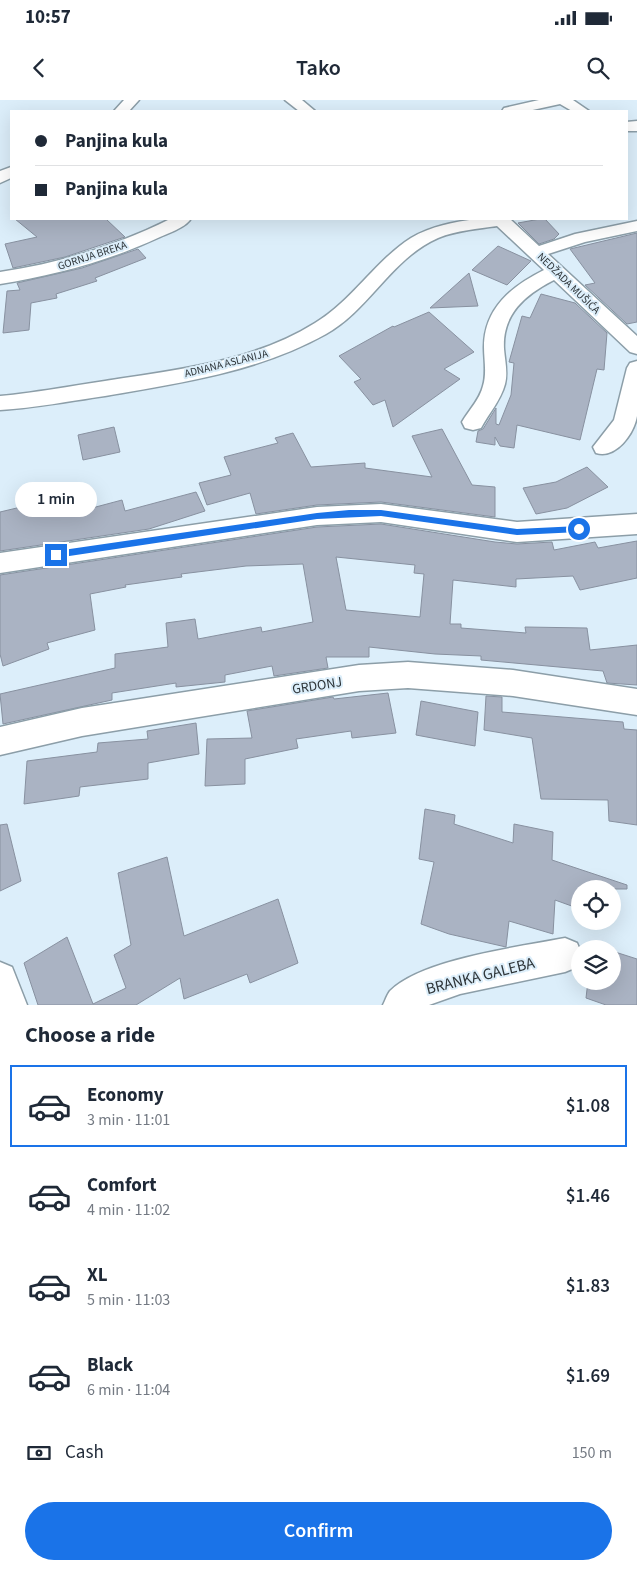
<!DOCTYPE html>
<meta charset="utf-8">
<style>
:root{--surface:#fff;--page:#f6f6f7;--text:#1f2937;--muted:#747a83;--line:#e0e1e3;--accent:#1a73e8}
body{margin:0;font-family:"Source Sans 3",sans-serif;background:var(--page);color:var(--text);height:100vh;display:flex;flex-direction:column;font-size:19px;white-space:nowrap}
*{box-sizing:border-box;margin:0}
p{font-size:16px;color:var(--muted)}
.icon{flex:none;width:28px;height:28px;fill:none;stroke:currentColor;stroke-width:2;stroke-linecap:round;stroke-linejoin:round}
.map{position:relative;height:905px;overflow:hidden}
.side{display:flex;flex-direction:column;background:var(--surface);flex:1}
.side>*{flex:none}
.top-card{position:absolute;left:10px;top:10px;width:618px;height:110px;border-radius:0px;box-shadow:0 5px 20px #0002;display:grid;align-content:center;height:110px;padding:0 25px;background:var(--surface)}
.fabs{position:absolute;left:571px;top:780px;display:grid;gap:10px}
.fabs a{display:grid;place-items:center;width:50px;height:50px;border-radius:50%;background:var(--surface);box-shadow:0 5px 20px #0002;font-size:25px}
.end{position:absolute;width:22px;height:22px;margin:-11px;border:6px solid #1a73e8;background:#fff;box-shadow:0 0 0 2px #fff}
.from{border-radius:50%}
.bubble{position:absolute;height:35px;border-radius:18px;background:var(--surface);box-shadow:0 5px 20px #0002;font-size:16px;font-weight:600;line-height:35px;text-align:center}
.top-card b{display:flex;align-items:center;gap:18px;height:48px;font-size:19px}
.top-card b+b{border-top:1px solid var(--line)}
.top-card i{width:12px;height:12px;background:var(--text)}
ul{padding:0;list-style:none}
li{display:flex;align-items:center;gap:15px;height:82px;margin:0 10px 8px;padding:0 15px;border:2px solid transparent;border-radius:0px}
li div{flex:1}
li b{display:block;font-size:19px}
li em{font-style:normal;font-weight:600}
li.selected{border-color:var(--accent)}
li>.icon{width:45px;height:45px;stroke-width:1.5}
h2{padding:0 25px;font-size:22px;line-height:60px}
.pay{display:flex;align-items:center;gap:12px;height:55px;padding:0 25px;font-size:19px}
.pay p{margin-inline-start:auto}
.button{display:flex;gap:10px;margin-top:auto;padding:10px 25px}
.button a{flex:1;height:58px;border-radius:30px;background:var(--accent);color:#fff;font-size:20px;font-weight:600;line-height:58px;text-align:center}
.status{display:flex;justify-content:space-between;align-items:center;height:35px;padding:0 25px;background:var(--surface);direction:ltr}
.status svg{height:14px;fill:currentColor}
header{display:flex;justify-content:space-between;align-items:center;height:65px;padding:0 25px;background:var(--surface);font-size:22px;font-weight:600}
.map>svg:first-child{display:block}
.building{fill:#aab3c3;stroke:#8891a0;fill-rule:evenodd}
.lines{fill:none;stroke-linecap:round;stroke-linejoin:round}
.minor-casing{stroke:#8c9ea8;stroke-width:3}
.minor{fill:#fff;fill-rule:evenodd}
.route{fill:#1a73e8}
.labels{text-anchor:middle;stroke-width:4;stroke-linejoin:round;paint-order:stroke}
.far-street-label{font-size:11px;fill:#2e3539;stroke:#dceefa}
.street-label{font-size:14px;fill:#2e3539;stroke:#dceefa}
.near-street-label{font-size:16px;fill:#2e3539;stroke:#dceefa}
</style>
<div class="status"><b>10:57</b><svg viewBox="0 0 49 12"><path d="M0 12V9h3v3zM5 12V6h3v6zM10 12V3h3v9zM15 12V0h3v12zM26 1h20v11H26zM47 4h2v5h-2z"/></svg></div>
<header><svg class="icon" aria-label="back" viewBox="0 0 24 24"><path d="M15 5l-7 7 7 7"/></svg>Tako<svg class="icon" aria-label="search" viewBox="0 0 24 24"><circle cx="10" cy="10" r="6"/><path d="M15 15l6 6"/></svg></header>
<div class="map">
<svg width="637" height="905" viewBox="0 0 637 905">
<rect width="100%" height="100%" fill="#dceefa"/>
<path class="building" d="M 15,119 L 106,119 L 125,137 L 65,157 L 13,168 L 5,144 L 37,137 Z
M 540,119 L 545,119 L 559,134 L 554,139 L 539,144 L 518,123 Z
M 637,133 L 637,222 L 627,224 L 585,185 L 595,183 L 570,149 Z
M 498,146 L 531,161 L 507,185 L 472,170 Z
M 138,149 L 146,158 L 95,178 L 97,181 L 56,194 L 57,198 L 31,203 L 29,230 L 3,233 L 7,191 L 20,190 L 17,183 L 82,168 Z
M 469,173 L 478,206 L 430,208 Z
M 541,194 L 575,203 L 607,233 L 604,270 L 597,269 L 580,340 L 517,325 L 514,348 L 500,346 L 495,337 L 495,345 L 476,342 L 478,331 L 483,329 L 496,308 L 496,324 L 499,325 L 511,295 L 514,263 L 509,262 L 522,216 L 530,218 Z
M 429,212 L 474,252 L 444,269 L 460,279 L 393,327 L 385,300 L 373,305 L 354,282 L 361,279 L 339,256 L 393,226 L 394,227 Z
M 114,327 L 120,352 L 83,360 L 78,335 Z
M 442,329 L 472,385 L 495,387 L 495,417 L 381,402 L 317,405 L 256,414 L 250,393 L 207,405 L 199,383 L 231,375 L 224,357 L 278,343 L 275,338 L 293,333 L 311,367 L 365,363 L 365,368 L 432,377 L 412,336 Z
M 587,367 L 608,387 L 567,408 L 536,414 L 523,388 L 556,382 Z
M 67,384 L 77,412 L 122,400 L 125,411 L 196,392 L 205,411 L 149,429 L 0,451 L 0,412 L 42,402 L 39,393 Z
M 381,424 L 495,442 L 517,444 L 552,442 L 554,450 L 595,442 L 598,448 L 637,441 L 637,478 L 580,490 L 573,476 L 516,479 L 516,487 L 453,480 L 450,524 L 461,524 L 461,528 L 526,533 L 525,527 L 587,528 L 590,550 L 637,545 L 637,585 L 607,583 L 603,571 L 481,560 L 481,556 L 435,554 L 369,547 L 369,557 L 326,557 L 328,568 L 274,576 L 272,566 L 225,575 L 225,582 L 176,587 L 176,583 L 112,593 L 112,600 L 3,624 L 0,594 L 115,568 L 115,554 L 168,547 L 166,523 L 195,519 L 198,539 L 261,527 L 262,532 L 313,522 L 303,464 L 246,466 L 181,474 L 182,477 L 125,485 L 126,487 L 90,494 L 95,530 L 47,543 L 49,549 L 3,566 L 0,554 L 0,475 L 317,427 ZM 336,457 L 415,465 L 414,473 L 424,474 L 420,517 L 346,510 Z
M 388,593 L 396,633 L 352,638 L 351,631 L 296,639 L 298,648 L 245,659 L 245,684 L 205,686 L 207,639 L 252,638 L 247,611 L 333,597 L 334,599 Z
M 486,596 L 502,597 L 502,612 L 623,622 L 624,629 L 637,630 L 637,725 L 609,721 L 608,700 L 541,699 L 532,638 L 484,630 Z
M 421,601 L 478,612 L 475,646 L 416,635 Z
M 196,623 L 199,654 L 148,663 L 148,679 L 80,687 L 79,696 L 24,704 L 27,661 L 97,652 L 98,643 L 148,639 L 147,631 Z
M 425,709 L 455,715 L 454,724 L 513,743 L 514,724 L 553,732 L 552,760 L 627,785 L 627,789 L 580,789 L 580,809 L 555,800 L 553,834 L 509,821 L 506,847 L 449,834 L 421,824 L 434,762 L 419,759 Z
M 7,724 L 21,781 L 0,791 L 0,725 Z
M 167,757 L 184,836 L 278,799 L 298,863 L 250,883 L 247,874 L 184,899 L 180,878 L 136,905 L 38,905 L 24,863 L 67,837 L 93,904 L 126,888 L 114,855 L 131,845 L 118,773 Z
M 612,851 L 637,859 L 637,905 L 606,905 L 586,898 L 588,881 L 612,881 Z"/>
<g class="lines">
<defs>
<path id="minor" d="M 124,0 L 139,0 L 129,11 L 114,11 Z
M 285,0 L 302,0 L 315,11 L 299,11 Z
M 539,0 L 573,0 L 589,11 L 572,11 L 560,4 L 528,11 L 502,11 L 504,8 Z
M 637,21 L 637,31 L 626,31 L 626,22 Z
M 11,67 L 11,78 L 0,83 L 0,71 Z
M 170,119 L 190,120 C 184,128 169,133 160,137 C 109,161 55,175 0,184 L 0,172 C 60,163 116,146 170,119 Z
M 476,119 L 510,119 L 539,146 L 575,134 L 637,121 L 637,131 L 585,142 L 548,154 L 637,236 L 637,254 L 630,252 L 554,180 C 525,195 502,214 504,249 C 505,261 508,273 505,284 C 501,300 489,313 481,328 L 473,330 L 465,328 L 462,322 C 469,310 480,299 483,286 C 487,273 484,260 484,247 C 484,208 512,186 544,170 L 497,126 C 478,129 457,130 438,138 C 392,158 369,210 326,234 C 258,272 181,283 105,296 C 70,301 35,308 0,310 L 0,296 C 35,293 70,286 105,281 C 176,270 253,262 315,223 C 352,201 375,161 411,138 C 431,126 454,122 476,119 Z
M 637,261 C 637,279 637,298 637,316 C 634,334 616,359 596,353 L 593,347 L 614,320 L 627,268 L 630,263 Z
M 381,404 L 517,422 L 637,414 L 637,434 L 517,442 L 381,422 L 317,425 L 0,473 L 0,453 L 317,407 Z
M 408,562 L 513,570 L 637,589 L 637,615 L 513,596 L 408,588 L 359,591 L 82,636 L 0,655 L 0,627 L 82,608 L 359,565 Z
M 565,838 L 577,843 L 580,850 L 577,867 L 565,872 L 460,894 L 429,905 L 383,905 C 385,901 387,895 390,891 C 422,859 519,847 565,838 Z
M 0,862 L 12,867 L 27,905 L 0,905 Z"/>
</defs>
<use href="#minor" class="minor-casing"/>
<use href="#minor" class="minor"/>
</g>
<path class="route" d="M 349,410 L 381,410 L 517,429 L 579,426 L 583,429 L 579,432 L 517,435 L 381,416 L 317,419 L 56,458 L 52,455 L 56,451 L 317,413 Z"/>
<g class="labels">
<g class="far-street-label">
<text transform="translate(92 155) rotate(-18)" y="4">GORNJA BREKA</text>
<text transform="translate(569 183) rotate(44)" y="4">NEDŽADA MUŠIĆA</text>
<text transform="translate(226 263) rotate(-14)" y="4">ADNANA ASLANIJA</text>
</g>
<g class="street-label">
<text transform="translate(317 585) rotate(-9)" y="5">GRDONJ</text>
</g>
<g class="near-street-label">
<text transform="translate(480 875) rotate(-14)" y="6">BRANKA GALEBA</text>
</g>
</g>
</svg>
<div class="fabs">
<a><svg class="icon" aria-label="locate" viewBox="0 0 24 24"><circle cx="12" cy="12" r="6"/><path d="M12 2v4M12 18v4M2 12h4M18 12h4"/></svg></a>
<a><svg class="icon" aria-label="layers" viewBox="0 0 24 24"><path d="M12 4l9 5-9 5-9-5zM3 14l9 5 9-5"/></svg></a>
</div>
<i class="end from" style="left:579px;top:429px"></i>
<i class="end" style="left:56px;top:455px"></i>
<div class="bubble" style="left:15px;top:382px;width:82px">1 min</div>
<div class="top-card">
<b><i class="from"></i>Panjina kula</b>
<b><i></i>Panjina kula</b>
</div>
</div>
<section class="side">
<h2>Choose a ride</h2>
<ul>
<li class="selected"><svg class="icon" aria-label="car" viewBox="0 0 24 24"><path d="M5 17H2v-5l4-1 3-4h7l3 4 3 1v5h-3M9 17h6M6 11h13"/><circle cx="7" cy="17" r="2"/><circle cx="17" cy="17" r="2"/></svg><div><b>Economy</b><p>3 min · 11:01</p></div><em>$1.08</em></li>
<li><svg class="icon" aria-label="car" viewBox="0 0 24 24"><path d="M5 17H2v-5l4-1 3-4h7l3 4 3 1v5h-3M9 17h6M6 11h13"/><circle cx="7" cy="17" r="2"/><circle cx="17" cy="17" r="2"/></svg><div><b>Comfort</b><p>4 min · 11:02</p></div><em>$1.46</em></li>
<li><svg class="icon" aria-label="car" viewBox="0 0 24 24"><path d="M5 17H2v-5l4-1 3-4h7l3 4 3 1v5h-3M9 17h6M6 11h13"/><circle cx="7" cy="17" r="2"/><circle cx="17" cy="17" r="2"/></svg><div><b>XL</b><p>5 min · 11:03</p></div><em>$1.83</em></li>
<li><svg class="icon" aria-label="car" viewBox="0 0 24 24"><path d="M5 17H2v-5l4-1 3-4h7l3 4 3 1v5h-3M9 17h6M6 11h13"/><circle cx="7" cy="17" r="2"/><circle cx="17" cy="17" r="2"/></svg><div><b>Black</b><p>6 min · 11:04</p></div><em>$1.69</em></li>
</ul>
<div class="pay"><svg class="icon" aria-label="cash" viewBox="0 0 24 24"><path d="M3 7h18v10H3z"/><circle cx="12" cy="12" r="2"/></svg>Cash<p>150 m</p></div>
<div class="button"><a>Confirm</a></div>
</section>
